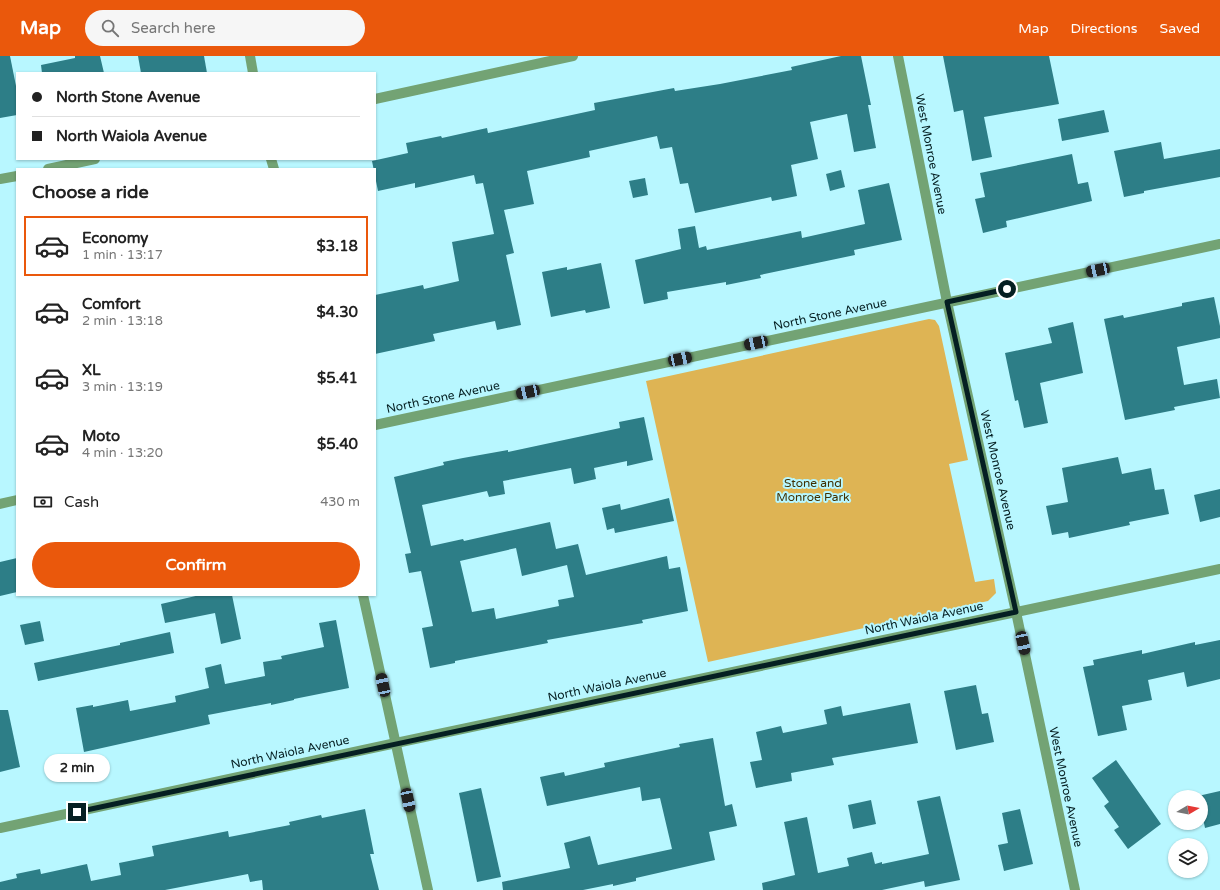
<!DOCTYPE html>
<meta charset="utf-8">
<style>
:root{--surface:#fff;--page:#f6f6f6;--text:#222;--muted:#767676;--line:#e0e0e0;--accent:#ea580c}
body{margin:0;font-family:"Varela Round",sans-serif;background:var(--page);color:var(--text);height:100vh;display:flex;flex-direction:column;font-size:15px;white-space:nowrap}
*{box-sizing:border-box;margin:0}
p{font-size:13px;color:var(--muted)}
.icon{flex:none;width:22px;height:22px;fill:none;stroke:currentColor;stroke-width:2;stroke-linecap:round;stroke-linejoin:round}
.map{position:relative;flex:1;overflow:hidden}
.sheet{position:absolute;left:16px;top:112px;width:360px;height:428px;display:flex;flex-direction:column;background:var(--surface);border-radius:0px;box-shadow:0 1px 3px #0004}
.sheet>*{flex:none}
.top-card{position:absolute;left:16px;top:16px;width:360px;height:88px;border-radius:0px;box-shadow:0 1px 3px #0004;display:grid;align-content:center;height:88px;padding:0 16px;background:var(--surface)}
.needle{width:26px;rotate:80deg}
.tools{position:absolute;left:1168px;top:734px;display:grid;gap:8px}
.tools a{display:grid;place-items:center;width:40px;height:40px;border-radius:50%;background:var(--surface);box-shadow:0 1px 3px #0004;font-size:20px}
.end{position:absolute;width:18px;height:18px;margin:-9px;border:5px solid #051f22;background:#fff;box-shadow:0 0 0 2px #fff}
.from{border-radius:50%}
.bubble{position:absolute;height:28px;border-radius:14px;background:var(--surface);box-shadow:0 1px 3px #0004;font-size:13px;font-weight:800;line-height:28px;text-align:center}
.car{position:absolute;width:12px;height:24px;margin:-12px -6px;border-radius:5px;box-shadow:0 0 3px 1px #0007;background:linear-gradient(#222 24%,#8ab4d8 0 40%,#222 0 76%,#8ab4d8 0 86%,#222 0)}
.top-card b{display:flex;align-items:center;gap:14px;height:38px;font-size:15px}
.top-card b+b{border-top:1px solid var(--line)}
.top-card i{width:10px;height:10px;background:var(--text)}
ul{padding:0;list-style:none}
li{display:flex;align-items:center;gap:12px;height:60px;margin:0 8px 6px;padding:0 8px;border:2px solid transparent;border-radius:0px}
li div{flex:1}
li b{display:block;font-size:15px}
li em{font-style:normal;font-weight:800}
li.current{border-color:var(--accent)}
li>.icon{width:36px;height:36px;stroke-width:1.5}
h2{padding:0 16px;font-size:18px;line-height:48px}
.pay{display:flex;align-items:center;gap:10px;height:44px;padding:0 16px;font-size:15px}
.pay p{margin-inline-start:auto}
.action{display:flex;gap:8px;margin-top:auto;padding:8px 16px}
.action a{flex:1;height:46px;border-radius:24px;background:var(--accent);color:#fff;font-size:16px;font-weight:800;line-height:46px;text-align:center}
header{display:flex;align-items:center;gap:24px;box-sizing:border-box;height:56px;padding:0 20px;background:var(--accent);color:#fff}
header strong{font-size:19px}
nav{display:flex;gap:22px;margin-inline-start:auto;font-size:14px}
.search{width:280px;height:36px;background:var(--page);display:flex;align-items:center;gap:10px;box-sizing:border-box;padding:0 14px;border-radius:22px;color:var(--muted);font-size:15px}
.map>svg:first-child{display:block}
</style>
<header>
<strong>Map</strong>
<div class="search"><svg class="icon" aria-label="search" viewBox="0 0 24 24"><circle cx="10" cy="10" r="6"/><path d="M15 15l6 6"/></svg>Search here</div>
<nav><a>Map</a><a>Directions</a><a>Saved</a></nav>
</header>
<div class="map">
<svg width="1220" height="834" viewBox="0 0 1220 834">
<rect width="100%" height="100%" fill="#b8f7ff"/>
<path fill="#deb454" d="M929,263L935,264L939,270L968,404L949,408L975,526L994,523L996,537L988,545L708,606L646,325Z"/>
<g fill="#2d7e87" fill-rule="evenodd">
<path d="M0,0H10L17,35V59L0,62Z"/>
<path d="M75,0H100L104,17H42L41,9L75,2Z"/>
<path d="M138,0H204L207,17H141Z"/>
<path d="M841,0H861L871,49H868L876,92L854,96L847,58L810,66L818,103L791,109L797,140L772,145L771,141L695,157L688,127L680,128L672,91L660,93L657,80L589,95L590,101L527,115L534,148L504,154L514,197L506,199L521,269L497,274L495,265L433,278L435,285L375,298V239L423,229L424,233L459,225L452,186L494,178L483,127L476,128L474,119L415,132V127L378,135L372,105L408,97L406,87L441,80L442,82L487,72L488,77L595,54L594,47L674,32L675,35L720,28L792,14L791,11Z"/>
<path d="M943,0H1049L1059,48L984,61L992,101L972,105L963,54L954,56Z"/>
<path d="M1104,54L1109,76L1062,85L1058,63Z"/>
<path d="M1161,86L1164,103L1220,93V121L1144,135V137L1124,141L1114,95Z"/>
<path d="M1072,98L1078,128L1088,126L1092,145L1006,165L1007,171L983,177L975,143L985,141L980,117Z"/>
<path d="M841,114L845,131L830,135L826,118Z"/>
<path d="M645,122L648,139L633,142L629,125Z"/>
<path d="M889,127L902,184L854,194L855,199L760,219L761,222L726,229V226L667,236L668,243L644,248L635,204L681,193L678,173L695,170L699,192L706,190L707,194L801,175L802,182L865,168L858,134Z"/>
<path d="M601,207L610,252L586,257L585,254L551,261L542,216L567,211V214Z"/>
<path d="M1214,241L1220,270V282L1177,291L1184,329L1217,323L1220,342L1174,351L1175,354L1125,364L1104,263L1123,259L1124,262L1182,250V247Z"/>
<path d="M1073,266L1083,317L1040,327L1048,367L1024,372L1018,344L1015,345L1005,297L1052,287L1048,272Z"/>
<path d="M644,361L653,404L627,410V405L594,412L596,423L574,428L571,412L503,425L505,438L489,441L487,435L422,449L431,490L463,483L464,485L550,466L556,493L578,488L586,519L667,500L669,513L680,511L688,555L642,564L643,567L547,584L548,587L455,605V607L430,612L422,572L433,570L421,515L409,517L405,498L411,497L394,421L444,409L443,406L463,402L508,394V396L620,372L619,366ZM516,492L522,520L567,509L574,541L558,544L559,550L496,563L494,552L472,556L460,505Z"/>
<path d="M1118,401L1122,418L1151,412L1155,434L1164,433L1169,458L1129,466L1130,469L1069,482L1068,476L1052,479L1046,450L1068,446L1062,412Z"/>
<path d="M1220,433V461L1200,466L1194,439Z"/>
<path d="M669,442L674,465L615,477L614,472L607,474L602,452L620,448L621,454Z"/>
<path d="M17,502V536L0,540V506Z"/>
<path d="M200,539H232L241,583L221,588L215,557L165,567L161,548Z"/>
<path d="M336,564L349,632L294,643V644L271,649V647L208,659L210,668L84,696L76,652L93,649V651L128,644L130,655L176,646L175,640L209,632L205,612L221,608L225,628L265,620L263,606L282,603L281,600L324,591L319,567Z"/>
<path d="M40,565L44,585L25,589L20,569Z"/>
<path d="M170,576L174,597L38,625L34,607L120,589V587Z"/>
<path d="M1220,584V623L1187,631L1184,616L1148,624L1152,644L1122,650L1127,674L1098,680L1083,611L1094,609L1093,604L1142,594V598L1195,586V589Z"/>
<path d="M976,629L982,658L988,657L994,686L956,694L944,635Z"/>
<path d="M910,647L918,687L832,702L834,709L791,717L792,725L756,732L750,706L762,704L756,676L781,670L783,677L827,668L824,654L841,650L843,660Z"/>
<path d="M0,654H8L20,711L0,716Z"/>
<path d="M713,682L725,750L732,748L737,770L709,776L715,804L636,822V825L613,830V828L583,834H503L502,826L570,812L564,787L590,780L598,809L672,793L660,742L642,745L640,731L547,750L540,721L564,716L565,720L605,711L604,707L680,691L679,688Z"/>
<path d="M1116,704L1161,768L1128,793L1114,774L1119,771L1104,750L1109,746L1092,722Z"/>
<path d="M481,732L501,821L477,826L459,737Z"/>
<path d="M1220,735V768L1205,772L1201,753V741L1198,740Z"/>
<path d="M940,740L960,824L925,831L924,825L882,834H763L762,827L795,819L784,766L807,761L818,817L849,810L847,802L872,796L875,808L882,806V808L929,798L917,745Z"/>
<path d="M871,744L876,768L853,773L848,749Z"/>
<path d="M365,753L374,798H370L379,834H263L262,824L250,826L248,818L165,834H0V826L17,822L16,818L40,813L41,818L87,808L91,825L121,819L119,807L154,800L152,790L228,775L229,781L290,769L289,766L321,759L322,762Z"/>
<path d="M1020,753L1033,808L1004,815L998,789L1008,787L1002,757Z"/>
</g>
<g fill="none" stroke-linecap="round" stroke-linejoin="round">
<g stroke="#73a374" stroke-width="10">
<path d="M250,0L253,17"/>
<path d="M898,0L947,246L1016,556L1075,834"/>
<path d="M375,43L573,0"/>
<path d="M271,103L274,113"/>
<path d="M48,113L95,103"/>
<path d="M0,123L17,120"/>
<path d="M375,369L1220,188"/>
<path d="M0,448L17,444"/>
<path d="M363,539L428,834"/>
<path d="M0,772L396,687L1220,513"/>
</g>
</g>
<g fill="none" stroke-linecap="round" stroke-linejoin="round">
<path stroke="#051f22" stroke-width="5" d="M77,756L1016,556L947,246L1007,233"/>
</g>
<g text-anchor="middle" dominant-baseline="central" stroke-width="4" stroke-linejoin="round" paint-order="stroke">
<g font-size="12" fill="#051f22" stroke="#b8f7ff">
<text transform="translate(931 98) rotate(79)">West Monroe Avenue</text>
<text transform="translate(830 258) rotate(-12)">North Stone Avenue</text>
<text transform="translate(443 341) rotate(-12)">North Stone Avenue</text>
<text transform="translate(998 414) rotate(77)">West Monroe Avenue</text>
<text transform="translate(924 562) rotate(-12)">North Waiola Avenue</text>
<text transform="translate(607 629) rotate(-12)">North Waiola Avenue</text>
<text transform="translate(290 696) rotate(-12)">North Waiola Avenue</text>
<text transform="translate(1066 731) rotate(78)">West Monroe Avenue</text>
</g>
<g font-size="12" fill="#402f01" stroke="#b8f7ff">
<text x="813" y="427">Stone and<tspan x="813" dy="14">Monroe Park</tspan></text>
</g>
</g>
</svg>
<div class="tools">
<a><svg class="needle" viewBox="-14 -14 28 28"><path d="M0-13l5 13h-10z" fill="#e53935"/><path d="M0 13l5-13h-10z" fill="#767676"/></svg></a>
<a><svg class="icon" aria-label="layers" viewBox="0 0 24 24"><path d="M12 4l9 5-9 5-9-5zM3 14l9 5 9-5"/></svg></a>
</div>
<i class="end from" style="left:1007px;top:233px"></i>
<i class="end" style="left:77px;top:756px"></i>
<div class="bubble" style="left:44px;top:698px;width:66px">2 min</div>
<i class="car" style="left:1098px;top:214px;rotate:258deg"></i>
<i class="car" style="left:756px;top:287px;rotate:258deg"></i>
<i class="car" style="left:680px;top:303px;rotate:78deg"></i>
<i class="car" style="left:528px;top:336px;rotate:258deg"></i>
<i class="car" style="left:1023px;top:587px;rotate:168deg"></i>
<i class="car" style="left:383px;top:629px;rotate:348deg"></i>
<i class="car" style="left:408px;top:744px;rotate:168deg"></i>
<div class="top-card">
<b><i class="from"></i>North Stone Avenue</b>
<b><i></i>North Waiola Avenue</b>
</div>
<section class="sheet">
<h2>Choose a ride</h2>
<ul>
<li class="current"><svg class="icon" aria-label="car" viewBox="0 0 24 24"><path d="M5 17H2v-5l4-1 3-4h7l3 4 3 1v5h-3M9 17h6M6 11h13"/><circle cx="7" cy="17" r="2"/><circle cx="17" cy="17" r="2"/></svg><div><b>Economy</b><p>1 min · 13:17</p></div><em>$3.18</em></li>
<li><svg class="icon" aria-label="car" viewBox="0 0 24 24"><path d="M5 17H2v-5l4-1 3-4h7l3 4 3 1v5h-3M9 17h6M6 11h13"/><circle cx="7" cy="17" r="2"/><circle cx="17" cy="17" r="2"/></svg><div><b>Comfort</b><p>2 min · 13:18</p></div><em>$4.30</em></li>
<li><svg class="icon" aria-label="car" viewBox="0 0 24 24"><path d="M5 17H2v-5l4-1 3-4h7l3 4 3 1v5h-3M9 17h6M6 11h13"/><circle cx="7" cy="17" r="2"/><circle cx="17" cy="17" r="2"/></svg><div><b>XL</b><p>3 min · 13:19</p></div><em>$5.41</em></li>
<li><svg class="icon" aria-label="car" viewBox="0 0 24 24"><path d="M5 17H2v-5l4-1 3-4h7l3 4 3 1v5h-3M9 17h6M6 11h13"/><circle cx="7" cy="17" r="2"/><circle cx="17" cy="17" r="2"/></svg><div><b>Moto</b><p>4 min · 13:20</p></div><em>$5.40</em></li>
</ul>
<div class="pay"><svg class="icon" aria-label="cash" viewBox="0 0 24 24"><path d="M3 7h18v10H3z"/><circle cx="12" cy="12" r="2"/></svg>Cash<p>430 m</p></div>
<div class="action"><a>Confirm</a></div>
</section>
</div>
